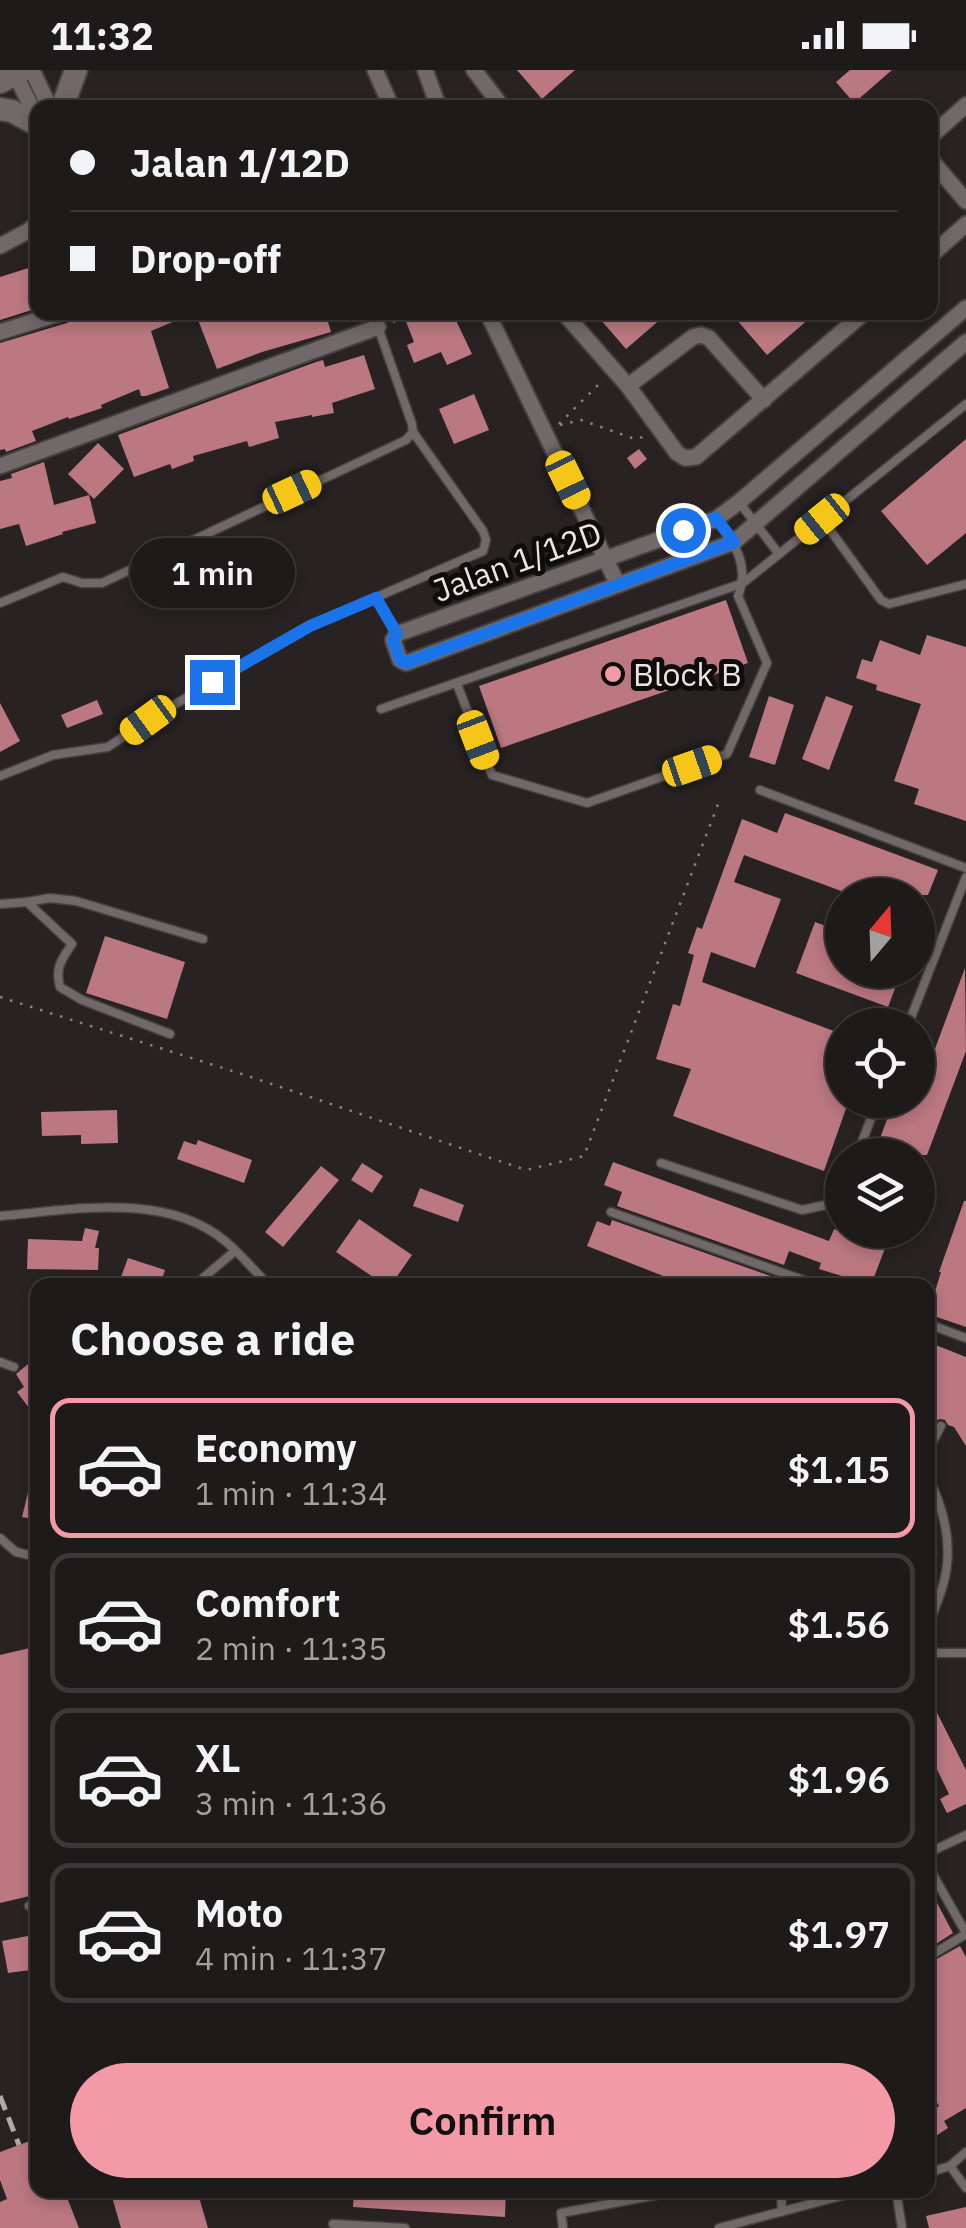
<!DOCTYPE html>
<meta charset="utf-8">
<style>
:root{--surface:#1e1a1a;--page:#2b2727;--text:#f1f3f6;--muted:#a1a1a2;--line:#3c3839;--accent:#f49aa6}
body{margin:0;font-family:"IBM Plex Sans",sans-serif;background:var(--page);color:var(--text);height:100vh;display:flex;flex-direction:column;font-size:38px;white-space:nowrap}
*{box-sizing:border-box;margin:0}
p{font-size:32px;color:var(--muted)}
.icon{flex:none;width:55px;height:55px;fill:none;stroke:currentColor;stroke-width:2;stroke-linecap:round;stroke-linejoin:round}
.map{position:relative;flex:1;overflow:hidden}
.sheet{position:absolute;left:30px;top:1208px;width:905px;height:920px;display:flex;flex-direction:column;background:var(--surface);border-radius:20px;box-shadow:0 5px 15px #0003,0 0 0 2px var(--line)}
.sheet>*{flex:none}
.top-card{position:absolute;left:30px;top:30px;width:908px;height:220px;border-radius:20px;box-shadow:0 5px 15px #0003,0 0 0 2px var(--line);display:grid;align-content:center;height:220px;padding:0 40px;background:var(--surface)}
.needle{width:65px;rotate:19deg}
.fabs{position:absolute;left:825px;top:808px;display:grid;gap:20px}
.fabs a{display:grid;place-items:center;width:110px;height:110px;border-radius:50%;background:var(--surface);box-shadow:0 5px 15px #0003,0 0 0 2px var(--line);font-size:50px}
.end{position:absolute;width:45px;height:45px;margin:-22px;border:12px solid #1a73e8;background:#fff;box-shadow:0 0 0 5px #fff}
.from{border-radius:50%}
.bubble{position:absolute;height:70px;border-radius:35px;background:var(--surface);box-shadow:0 5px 15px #0003,0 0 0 2px var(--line);font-size:32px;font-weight:600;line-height:70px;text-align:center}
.car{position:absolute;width:30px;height:60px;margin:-30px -15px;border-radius:12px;box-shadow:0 0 8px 2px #0007;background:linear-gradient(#f5c518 24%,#345 0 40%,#f5c518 0 76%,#345 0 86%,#f5c518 0)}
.top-card b{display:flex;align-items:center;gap:35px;height:95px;font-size:38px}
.top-card b+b{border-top:2px solid var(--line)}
.top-card i{width:25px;height:25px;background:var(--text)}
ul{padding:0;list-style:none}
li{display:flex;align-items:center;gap:30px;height:140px;margin:0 20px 15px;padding:0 20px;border:5px solid var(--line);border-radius:20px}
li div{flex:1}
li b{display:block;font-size:38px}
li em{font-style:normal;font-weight:600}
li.selected{border-color:var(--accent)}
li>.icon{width:90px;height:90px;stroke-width:1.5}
h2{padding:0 40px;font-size:45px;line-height:120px}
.primary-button{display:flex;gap:20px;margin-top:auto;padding:20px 40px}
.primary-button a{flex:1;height:115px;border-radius:60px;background:var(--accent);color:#111;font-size:40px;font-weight:600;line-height:115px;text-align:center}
.status{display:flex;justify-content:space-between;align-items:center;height:70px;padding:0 50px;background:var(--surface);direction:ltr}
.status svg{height:28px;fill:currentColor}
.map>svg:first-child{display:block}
</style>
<div class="status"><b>11:32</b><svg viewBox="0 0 49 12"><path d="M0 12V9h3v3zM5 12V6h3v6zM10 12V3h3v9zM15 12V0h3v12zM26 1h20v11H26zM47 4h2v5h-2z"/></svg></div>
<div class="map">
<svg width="966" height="2158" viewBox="0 0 966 2158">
<rect width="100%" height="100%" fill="#282222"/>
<g fill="#bb7881">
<path d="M517,0H575L542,29Z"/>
<path d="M850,0H892L854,33L836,12Z"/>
<path d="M38,195V238L0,250V207Z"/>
<path d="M75,242L194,243L151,261L169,318L146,326H141L139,319L101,335L102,338L69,349L68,347L32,361L36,371L6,382L5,379L0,380V273L67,253L73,249Z"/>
<path d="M195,242H325L331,262L262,282L217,299Z"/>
<path d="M422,242H452L472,284L447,295L441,282L414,293L407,275L414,272L405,249Z"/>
<path d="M594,242H669L626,279Z"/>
<path d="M730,242H817L767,285Z"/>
<path d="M364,285L375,319L332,333L334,343L312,347V345L275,352L279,368L249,377L247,371L193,386L194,391L172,399L170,394L134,407L118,365L316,292L323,290L325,297Z"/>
<path d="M474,324L489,360L454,374L439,339Z"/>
<path d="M966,369V463L927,495L881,441Z"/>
<path d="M98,373L124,399L94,429L68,404Z"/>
<path d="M639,379L647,389L635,399L627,388Z"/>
<path d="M44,392L54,435L89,425L96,453L62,462L63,464L26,476L19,454L0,459V411L12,408L11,404Z"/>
<path d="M726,530L748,593L501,678L479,616Z"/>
<path d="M927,565L966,577V751L914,734L919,719L894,711L921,634L876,620L877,615L856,608L862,589L872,592L880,570L920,585Z"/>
<path d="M769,626L794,635L775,695L749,687Z"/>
<path d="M826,626L853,636L829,700L802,689Z"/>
<path d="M97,630L103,644L67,658L61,645Z"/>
<path d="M0,633L20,671L0,682Z"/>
<path d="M785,743L938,800L928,825H852L744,785L734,812L781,829L755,898L711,882L702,912L842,964V1030H849L824,1101L673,1046L691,999L656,989L673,934L680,936L694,885L688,883L697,857L702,859L742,749L777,763Z"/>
<path d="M815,852L842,862V900H902L888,937L796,903Z"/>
<path d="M105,866L185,892L167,949L86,923Z"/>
<path d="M965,898L966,981L927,1085H874L894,1030H918V1000L926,1003Z"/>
<path d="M117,1040L118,1073L81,1074V1065L42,1066L41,1042Z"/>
<path d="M198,1070L252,1090L244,1113L177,1089L184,1071L196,1075Z"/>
<path d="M613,1092L829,1171L834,1159L863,1170L866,1160H892L871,1215L819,1199L821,1193L789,1181L784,1195L617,1136L622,1122L604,1115Z"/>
<path d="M362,1093L383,1106L372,1123L351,1110Z"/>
<path d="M321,1096L339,1110L283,1177L265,1162Z"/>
<path d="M420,1118L464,1135L458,1152L413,1136Z"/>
<path d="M964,1131H966V1257L928,1244L941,1202H939Z"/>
<path d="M359,1149L412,1185L391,1215H385L336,1182Z"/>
<path d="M612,1150L779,1209L777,1215H686L587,1176L597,1151L610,1156Z"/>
<path d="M85,1158L99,1161L95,1178H99L98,1200L27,1199L28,1169L82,1171Z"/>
<path d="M128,1188L165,1200L160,1215H118Z"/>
<path d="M928,1272L966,1287V1376L954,1357L948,1355L945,1350L940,1349L935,1351L928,1349V1339L936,1313L928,1310Z"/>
<path d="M38,1286V1350L17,1322L24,1317L16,1304Z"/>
<path d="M32,1406H38V1450L22,1447Z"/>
<path d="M38,1576V1824L0,1833V1585Z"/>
<path d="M928,1625L966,1700V1734L947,1743L940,1729L949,1724L928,1681Z"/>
<path d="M928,1816L953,1863L928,1879Z"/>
<path d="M38,1864V1899L8,1903L2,1871Z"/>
<path d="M960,1876L966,1887V2038L944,2051L948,2058L928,2071V2044L939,2036L928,2018V1894Z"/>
<path d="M38,2068V2120H64L79,2158H0V2132L7,2129L0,2110V2082Z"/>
<path d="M110,2120H197L208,2158H121Z"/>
<path d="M354,2120H506L505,2147L353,2137Z"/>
<path d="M966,2137V2158H929L926,2146Z"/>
</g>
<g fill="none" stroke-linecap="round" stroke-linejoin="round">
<defs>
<g id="lane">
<path d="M739,432L779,484"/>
<path d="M822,449L881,530L889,534L966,514"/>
<path d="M376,528L397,564"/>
<path d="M0,533L63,507L82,513H102L406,370L413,362L412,354L378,257L370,242"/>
<path d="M457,614L492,705L587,733L727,684L767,593L738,526C750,496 735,473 716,449"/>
<path d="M381,639L743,513L966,334"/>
<path d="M0,706L53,685L108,677L148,650L310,556L483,481L486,470L483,461L413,362"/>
<path d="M760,720L966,798"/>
<path d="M27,832L50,828L76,831L203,869"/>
<path d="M0,834L27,832L72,874C61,890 55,898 60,917L82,930L170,964"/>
<path d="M908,955L966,807"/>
<path d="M857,1085L878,1030"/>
<path d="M661,1093L802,1140L830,1134L842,1118"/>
<path d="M611,1142L817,1215"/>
<path d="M0,1146C72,1140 165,1121 225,1171C241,1184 254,1201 269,1215"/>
<path d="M197,1213L235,1181"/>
<path d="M928,1254L966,1268"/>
<path d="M0,1292L14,1297"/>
<path d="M928,1380L941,1356"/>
<path d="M928,1407C945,1441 954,1477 943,1515C939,1530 931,1545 928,1560"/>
<path d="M0,1468L16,1482L38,1487"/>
<path d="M928,1583H966"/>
<path d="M928,1783L966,1765"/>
<path d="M928,1796L966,1863"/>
<path d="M29,1836L38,1833"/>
<path d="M928,1887L966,1864"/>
<path d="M950,2096L966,2118"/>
<path d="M928,2103L950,2096L966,2082"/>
<path d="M781,2120L782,2142"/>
<path d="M896,2120L902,2158"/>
<path d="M333,2154L405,2158"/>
<path d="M563,2158L561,2143L683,2120"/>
<path d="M719,2158L864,2120"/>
</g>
<g id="street">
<path d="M13,0L38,50"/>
<path d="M32,0L50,38"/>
<path d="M375,0L392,38"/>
<path d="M425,0L439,38"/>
<path d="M474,0L503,38"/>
<path d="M930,67L966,35"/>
<path d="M930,89L966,131"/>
<path d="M0,176L28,161L38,153"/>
<path d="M930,186L966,154"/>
<path d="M966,238L739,432L716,449L397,564L393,570L400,590L406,593L734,472L966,272"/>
<path d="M487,242L618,515"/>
<path d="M563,242L628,316L677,383L685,388L696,387L865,242"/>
<path d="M0,262L64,242"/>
<path d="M628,316L693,267L701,265L709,268L764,330"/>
<path d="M0,396L378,257"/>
</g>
<g id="secondary">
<path d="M0,12L23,0"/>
<path d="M62,38L76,0"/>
<path d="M0,39L12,41L38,55"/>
</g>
</defs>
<use href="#lane" stroke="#444040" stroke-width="11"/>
<use href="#street" stroke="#444040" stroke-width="19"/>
<use href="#secondary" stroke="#444040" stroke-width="26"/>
<g stroke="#898484" stroke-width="2.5" stroke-dasharray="2.5 8" stroke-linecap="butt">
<path d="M393,252L418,242"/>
<path d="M559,354L603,310"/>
<path d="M560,355L581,350L635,369L643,367"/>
<path d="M0,927L251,1007L526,1100L584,1086L720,729"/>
</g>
<use href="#lane" stroke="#706869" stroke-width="8"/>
<use href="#street" stroke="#706869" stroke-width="15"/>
<use href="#secondary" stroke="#706869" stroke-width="22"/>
<path stroke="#afaaaa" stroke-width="5" stroke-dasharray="15 8" stroke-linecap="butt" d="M0,2026L19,2075"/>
</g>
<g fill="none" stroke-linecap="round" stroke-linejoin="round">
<path stroke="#1a73e8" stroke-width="12" d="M212,612L310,556L376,528L397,564L393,570L400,590L406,593L734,472L716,448L683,460"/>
</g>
<circle fill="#f49aa6" stroke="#0f0c0c" stroke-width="4" cx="613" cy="604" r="10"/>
<g text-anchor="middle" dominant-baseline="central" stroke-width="10" stroke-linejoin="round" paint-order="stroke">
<g font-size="32" fill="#eae6e6" stroke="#0f0c0c">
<text transform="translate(517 491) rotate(-20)">Jalan 1/12D</text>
</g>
<g font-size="32" fill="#eae6e6" stroke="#0f0c0c" text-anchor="start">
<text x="633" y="604">Block B</text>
</g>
</g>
</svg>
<div class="fabs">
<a><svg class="needle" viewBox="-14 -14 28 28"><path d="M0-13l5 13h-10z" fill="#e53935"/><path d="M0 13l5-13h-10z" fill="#a1a1a2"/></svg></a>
<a><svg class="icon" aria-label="locate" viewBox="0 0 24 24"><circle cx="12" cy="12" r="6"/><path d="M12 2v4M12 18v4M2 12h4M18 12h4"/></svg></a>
<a><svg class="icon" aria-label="layers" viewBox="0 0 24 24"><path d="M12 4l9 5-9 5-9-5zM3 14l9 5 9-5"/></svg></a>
</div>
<i class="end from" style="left:683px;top:460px"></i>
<i class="end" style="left:212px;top:612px"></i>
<div class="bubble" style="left:130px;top:468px;width:165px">1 min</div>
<i class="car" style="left:568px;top:410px;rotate:154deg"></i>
<i class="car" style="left:292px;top:422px;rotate:65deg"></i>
<i class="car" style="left:822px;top:449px;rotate:231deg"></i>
<i class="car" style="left:148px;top:650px;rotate:234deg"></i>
<i class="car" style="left:478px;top:670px;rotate:159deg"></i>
<i class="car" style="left:692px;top:696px;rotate:71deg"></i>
<div class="top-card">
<b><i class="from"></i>Jalan 1/12D</b>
<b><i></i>Drop-off</b>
</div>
<section class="sheet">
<h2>Choose a ride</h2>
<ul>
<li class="selected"><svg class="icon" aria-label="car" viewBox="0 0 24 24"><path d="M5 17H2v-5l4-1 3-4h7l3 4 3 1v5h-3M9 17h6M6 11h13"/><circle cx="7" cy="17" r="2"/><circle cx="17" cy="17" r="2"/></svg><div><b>Economy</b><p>1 min · 11:34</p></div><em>$1.15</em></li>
<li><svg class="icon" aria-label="car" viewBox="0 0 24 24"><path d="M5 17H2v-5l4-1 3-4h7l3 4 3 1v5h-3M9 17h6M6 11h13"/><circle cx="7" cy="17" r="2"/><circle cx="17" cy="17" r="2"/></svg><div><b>Comfort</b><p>2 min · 11:35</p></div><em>$1.56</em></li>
<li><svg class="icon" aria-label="car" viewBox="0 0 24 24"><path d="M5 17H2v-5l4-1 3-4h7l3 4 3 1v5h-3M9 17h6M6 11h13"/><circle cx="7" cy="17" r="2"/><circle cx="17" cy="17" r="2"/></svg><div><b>XL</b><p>3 min · 11:36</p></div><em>$1.96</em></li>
<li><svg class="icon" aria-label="car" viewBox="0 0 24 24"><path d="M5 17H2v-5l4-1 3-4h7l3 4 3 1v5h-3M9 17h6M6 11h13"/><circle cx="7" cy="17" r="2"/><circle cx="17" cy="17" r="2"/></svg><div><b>Moto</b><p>4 min · 11:37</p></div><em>$1.97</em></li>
</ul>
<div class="primary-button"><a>Confirm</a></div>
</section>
</div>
